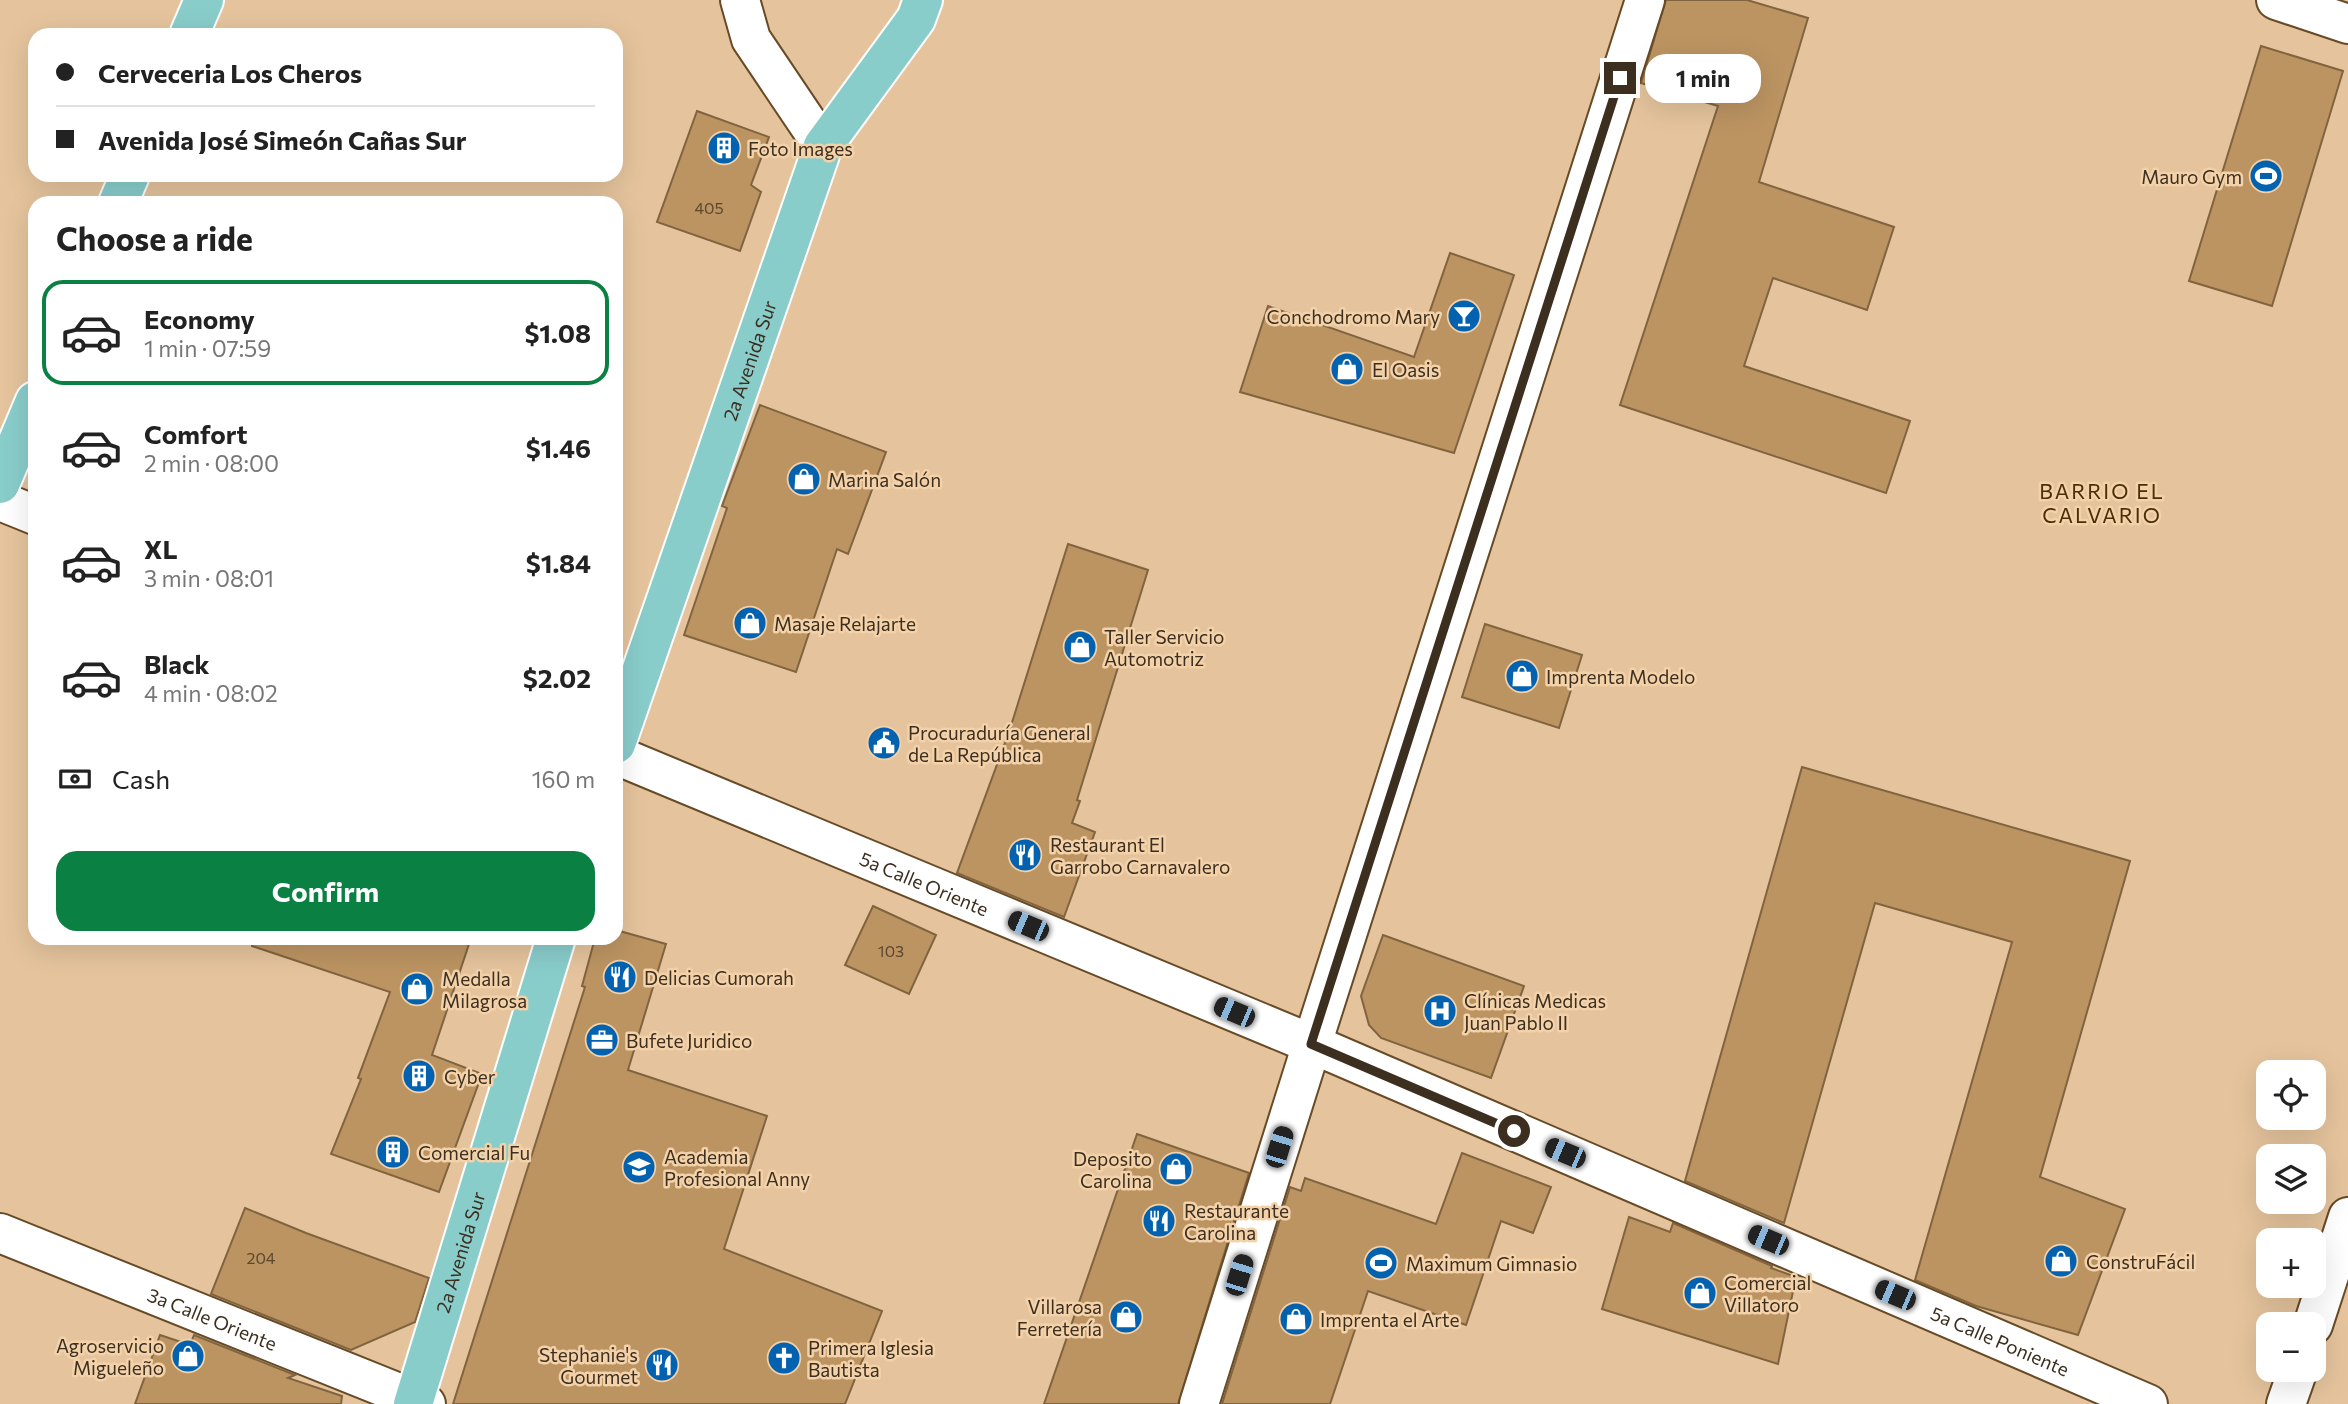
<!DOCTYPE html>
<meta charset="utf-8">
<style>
:root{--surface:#fff;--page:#f6f6f6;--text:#222;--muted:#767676;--line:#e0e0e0;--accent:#0b8043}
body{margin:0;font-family:Commissioner,sans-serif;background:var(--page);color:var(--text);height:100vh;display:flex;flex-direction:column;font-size:26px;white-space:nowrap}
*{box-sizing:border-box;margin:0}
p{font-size:23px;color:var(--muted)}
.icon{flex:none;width:38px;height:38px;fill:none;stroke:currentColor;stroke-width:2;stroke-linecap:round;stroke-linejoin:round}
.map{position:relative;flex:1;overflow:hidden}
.side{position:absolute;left:28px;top:196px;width:595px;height:749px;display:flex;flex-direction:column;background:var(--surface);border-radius:21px;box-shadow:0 7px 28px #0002}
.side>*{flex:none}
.banner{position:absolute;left:28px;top:28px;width:595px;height:154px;border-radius:21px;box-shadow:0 7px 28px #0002;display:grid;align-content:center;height:154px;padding:0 28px;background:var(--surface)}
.fabs{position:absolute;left:2256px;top:1060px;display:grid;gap:14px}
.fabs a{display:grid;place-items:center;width:70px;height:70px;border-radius:14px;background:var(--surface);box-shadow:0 7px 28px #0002;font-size:35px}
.end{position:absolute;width:32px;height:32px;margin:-16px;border:9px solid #3c2f1f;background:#fff;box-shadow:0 0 0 4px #fff}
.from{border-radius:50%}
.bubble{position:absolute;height:49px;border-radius:21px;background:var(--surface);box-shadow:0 7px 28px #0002;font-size:23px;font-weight:700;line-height:49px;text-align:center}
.car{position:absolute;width:21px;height:42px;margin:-21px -10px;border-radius:9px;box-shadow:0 0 5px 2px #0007;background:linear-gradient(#222 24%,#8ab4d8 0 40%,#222 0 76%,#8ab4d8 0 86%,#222 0)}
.banner b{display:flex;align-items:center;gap:24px;height:66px;font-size:26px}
.banner b+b{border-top:2px solid var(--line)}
.banner i{width:18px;height:18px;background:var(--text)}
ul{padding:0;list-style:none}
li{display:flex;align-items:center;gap:21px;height:105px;margin:0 14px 10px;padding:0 14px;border:4px solid transparent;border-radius:21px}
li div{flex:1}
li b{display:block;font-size:26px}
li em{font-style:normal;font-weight:700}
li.on{border-color:var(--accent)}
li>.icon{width:63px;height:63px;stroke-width:1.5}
h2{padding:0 28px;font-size:32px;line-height:84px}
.pay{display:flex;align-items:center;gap:18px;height:77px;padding:0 28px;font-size:26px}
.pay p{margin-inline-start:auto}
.primary-button{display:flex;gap:14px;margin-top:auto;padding:14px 28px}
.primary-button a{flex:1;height:80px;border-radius:21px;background:var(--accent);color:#fff;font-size:28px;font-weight:700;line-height:80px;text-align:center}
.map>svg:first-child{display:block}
</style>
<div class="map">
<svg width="2348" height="1404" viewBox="0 0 2348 1404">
<rect width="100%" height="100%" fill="#e5c49d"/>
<g fill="#bc9462" stroke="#81643f" stroke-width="2">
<path d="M1666,0H1747L1808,18L1759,182L1894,227L1867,310L1773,278L1744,366L1910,421L1886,493L1620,405L1718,106L1641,83Z"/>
<path d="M2261,46L2343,71L2272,306L2189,281Z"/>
<path d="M697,111L769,137L751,185L761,192L740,251L657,222Z"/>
<path d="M1450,253L1514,275L1454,453L1240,392L1268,306L1414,357Z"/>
<path d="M760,405L886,452L848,554L837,549L796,672L684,635L727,508L722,506Z"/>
<path d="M1068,544L1148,570L1077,800L1080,801L1072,823L1095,832L1064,917L957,873L1009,732Z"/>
<path d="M1485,624L1582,655L1559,728L1462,697Z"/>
<path d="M1802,767L2130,861L2040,1177L2125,1209L2078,1335L1976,1306L1915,1280L2012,942L1875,903L1784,1223L1685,1181Z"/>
<path d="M873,906L936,935L909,994L845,965Z"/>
<path d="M616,930L666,944L628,1070L767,1116L724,1249L882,1311L845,1404H453L585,987L582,986L595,938H616Z"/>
<path d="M1383,935L1524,986L1491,1078L1381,1038L1369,1025L1361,996Z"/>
<path d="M253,938H471L432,1055L482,1074L439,1192L331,1154L361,1079L358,1078L390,992L252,946Z"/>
<path d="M1137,1134L1249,1173L1178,1404H1044Z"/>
<path d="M1462,1153L1551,1187L1533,1233L1501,1221L1466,1325L1368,1291L1330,1404H1222L1290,1187L1301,1191L1305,1178L1436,1224Z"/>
<path d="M245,1208L306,1233L429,1278L415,1322L351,1350L211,1294Z"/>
<path d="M1629,1217L1670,1232L1673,1223L1772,1266L1771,1268L1796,1277L1778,1364L1602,1309Z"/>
<path d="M160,1335L190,1345L194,1335L295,1375L288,1378L342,1396L341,1404H135Z"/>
</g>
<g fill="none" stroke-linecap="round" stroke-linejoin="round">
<defs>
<g id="minor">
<path d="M740,0L751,39L823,146"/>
<path d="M2276,0L2348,24"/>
<path d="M0,501L35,515"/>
<path id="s1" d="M616,755L1312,1044L2148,1404"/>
<path id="s2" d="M0,1233L426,1404"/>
<path d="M2313,1325L2348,1217"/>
<path d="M1199,1404L1312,1044L1645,0"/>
<path d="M2286,1404L2298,1370"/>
</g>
<g id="major">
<path d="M189,35L204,0"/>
<path d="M118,203L130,175"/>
<path d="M0,484L35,401"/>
<path id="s3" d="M616,744L823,146L916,19L923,0"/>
<path id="s4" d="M413,1404L556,938"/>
</g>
</defs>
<use href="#minor" stroke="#674a26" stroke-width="42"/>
<use href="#major" stroke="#fff" stroke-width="42"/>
<use href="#minor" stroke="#fff" stroke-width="38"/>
<use href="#major" stroke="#89cdcb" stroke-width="38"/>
</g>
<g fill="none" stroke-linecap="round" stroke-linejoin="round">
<path stroke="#3c2f1f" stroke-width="9" d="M1514,1131L1311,1044L1620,78"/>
</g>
<defs>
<symbol id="building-disc" viewBox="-11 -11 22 22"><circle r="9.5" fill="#0362af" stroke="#f3d1a9"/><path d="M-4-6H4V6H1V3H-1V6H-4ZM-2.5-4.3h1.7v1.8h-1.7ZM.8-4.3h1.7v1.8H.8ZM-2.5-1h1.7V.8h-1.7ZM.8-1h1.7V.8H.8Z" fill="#fff"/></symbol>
<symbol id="stadium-disc" viewBox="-11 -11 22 22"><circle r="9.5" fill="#0362af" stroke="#f3d1a9"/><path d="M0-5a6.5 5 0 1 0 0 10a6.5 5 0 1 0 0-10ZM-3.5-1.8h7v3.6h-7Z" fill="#fff"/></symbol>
<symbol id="bar-disc" viewBox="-11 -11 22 22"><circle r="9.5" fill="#0362af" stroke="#f3d1a9"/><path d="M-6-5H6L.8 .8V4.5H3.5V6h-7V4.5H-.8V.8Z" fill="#fff"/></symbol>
<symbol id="shop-disc" viewBox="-11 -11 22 22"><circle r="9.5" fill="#0362af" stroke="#f3d1a9"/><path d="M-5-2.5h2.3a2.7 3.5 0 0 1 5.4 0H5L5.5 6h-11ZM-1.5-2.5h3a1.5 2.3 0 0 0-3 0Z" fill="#fff"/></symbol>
<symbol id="civic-disc" viewBox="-11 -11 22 22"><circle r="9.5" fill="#0362af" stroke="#f3d1a9"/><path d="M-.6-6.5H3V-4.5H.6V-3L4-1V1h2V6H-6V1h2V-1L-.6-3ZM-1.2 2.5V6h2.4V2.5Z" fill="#fff"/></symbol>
<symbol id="restaurant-disc" viewBox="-11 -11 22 22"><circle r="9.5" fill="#0362af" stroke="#f3d1a9"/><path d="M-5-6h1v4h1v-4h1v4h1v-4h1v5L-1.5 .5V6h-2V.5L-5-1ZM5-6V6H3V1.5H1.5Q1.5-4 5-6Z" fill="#fff"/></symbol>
<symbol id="hospital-disc" viewBox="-11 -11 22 22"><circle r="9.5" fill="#0362af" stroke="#f3d1a9"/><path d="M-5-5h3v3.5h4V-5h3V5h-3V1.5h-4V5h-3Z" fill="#fff"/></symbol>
<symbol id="office-disc" viewBox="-11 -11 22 22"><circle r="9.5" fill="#0362af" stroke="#f3d1a9"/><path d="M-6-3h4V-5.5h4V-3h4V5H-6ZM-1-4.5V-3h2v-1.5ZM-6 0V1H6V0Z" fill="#fff"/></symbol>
<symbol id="school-disc" viewBox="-11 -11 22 22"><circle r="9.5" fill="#0362af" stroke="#f3d1a9"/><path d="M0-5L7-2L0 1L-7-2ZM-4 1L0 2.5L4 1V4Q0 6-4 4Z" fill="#fff"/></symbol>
<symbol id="church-disc" viewBox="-11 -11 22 22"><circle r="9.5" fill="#0362af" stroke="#f3d1a9"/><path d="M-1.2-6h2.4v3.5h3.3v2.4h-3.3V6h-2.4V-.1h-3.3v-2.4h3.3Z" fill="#fff"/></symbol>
</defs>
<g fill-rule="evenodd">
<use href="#building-disc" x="705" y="129" width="38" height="38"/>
<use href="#stadium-disc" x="2247" y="157" width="38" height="38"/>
<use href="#bar-disc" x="1445" y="297" width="38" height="38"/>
<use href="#shop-disc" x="1328" y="350" width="38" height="38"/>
<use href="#shop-disc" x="785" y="460" width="38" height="38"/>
<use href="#shop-disc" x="731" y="604" width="38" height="38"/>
<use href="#shop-disc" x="1061" y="628" width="38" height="38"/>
<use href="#shop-disc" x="1503" y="657" width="38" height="38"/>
<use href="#civic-disc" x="865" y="724" width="38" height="38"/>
<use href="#restaurant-disc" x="1006" y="836" width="38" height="38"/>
<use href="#restaurant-disc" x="601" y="958" width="38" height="38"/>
<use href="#shop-disc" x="398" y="970" width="38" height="38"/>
<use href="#hospital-disc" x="1421" y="992" width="38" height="38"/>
<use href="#office-disc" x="583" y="1021" width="38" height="38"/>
<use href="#building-disc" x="400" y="1057" width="38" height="38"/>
<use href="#building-disc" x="374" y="1133" width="38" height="38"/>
<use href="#school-disc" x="620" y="1148" width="38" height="38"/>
<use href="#shop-disc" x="1157" y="1150" width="38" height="38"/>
<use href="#restaurant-disc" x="1140" y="1202" width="38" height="38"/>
<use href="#shop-disc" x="2042" y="1242" width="38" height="38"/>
<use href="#stadium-disc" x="1362" y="1244" width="38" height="38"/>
<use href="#shop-disc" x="1681" y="1274" width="38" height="38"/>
<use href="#shop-disc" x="1107" y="1298" width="38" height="38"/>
<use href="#shop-disc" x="1277" y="1300" width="38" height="38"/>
<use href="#shop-disc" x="169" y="1337" width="38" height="38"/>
<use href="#church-disc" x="765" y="1339" width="38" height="38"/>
<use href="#restaurant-disc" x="643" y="1346" width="38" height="38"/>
</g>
<g text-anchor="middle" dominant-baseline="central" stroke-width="5" stroke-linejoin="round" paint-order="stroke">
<g font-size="16" fill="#5c4830">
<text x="709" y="207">405</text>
<text x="891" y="950">103</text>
<text x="261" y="1257">204</text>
</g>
<g font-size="19" fill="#3c2f1f" stroke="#f3d1a9" text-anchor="start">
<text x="748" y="148">Foto Images</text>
<text x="2242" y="176" text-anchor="end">Mauro Gym</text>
<text x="1440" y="316" text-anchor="end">Conchodromo Mary</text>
<text x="1372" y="369">El Oasis</text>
<text x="828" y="479">Marina Salón</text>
<text x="774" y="623">Masaje Relajarte</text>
<text x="1104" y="636">Taller Servicio<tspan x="1104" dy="22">Automotriz</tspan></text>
<text x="1546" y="676">Imprenta Modelo</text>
<text x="908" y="732">Procuraduría General<tspan x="908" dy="22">de La República</tspan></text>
<text x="1050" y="844">Restaurant El<tspan x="1050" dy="22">Garrobo Carnavalero</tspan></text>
<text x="644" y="977">Delicias Cumorah</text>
<text x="442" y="978">Medalla<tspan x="442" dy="22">Milagrosa</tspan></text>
<text x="1464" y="1000">Clínicas Medicas<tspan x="1464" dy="22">Juan Pablo II</tspan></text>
<text x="626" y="1040">Bufete Juridico</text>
<text x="444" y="1076">Cyber</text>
<text x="418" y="1152">Comercial Fu</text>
<text x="664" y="1156">Academia<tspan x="664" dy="22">Profesional Anny</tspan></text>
<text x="1152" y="1158" text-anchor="end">Deposito<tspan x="1152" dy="22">Carolina</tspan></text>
<text x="1184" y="1210">Restaurante<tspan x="1184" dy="22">Carolina</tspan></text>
<text x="2086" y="1261">ConstruFácil</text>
<text x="1406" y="1263">Maximum Gimnasio</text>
<text x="1724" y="1282">Comercial<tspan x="1724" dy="22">Villatoro</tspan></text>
<text x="1102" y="1306" text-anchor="end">Villarosa<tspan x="1102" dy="22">Ferretería</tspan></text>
<text x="1320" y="1319">Imprenta el Arte</text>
<text x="164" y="1345" text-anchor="end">Agroservicio<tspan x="164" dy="22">Migueleño</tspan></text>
<text x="808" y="1347">Primera Iglesia<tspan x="808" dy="22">Bautista</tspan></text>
<text x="638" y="1354" text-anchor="end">Stephanie's<tspan x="638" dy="22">Gourmet</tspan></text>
</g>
<g font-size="19" fill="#3c2f1f" stroke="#f3d1a9">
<text stroke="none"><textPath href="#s3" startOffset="406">2a Avenida Sur</textPath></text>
<text stroke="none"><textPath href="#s1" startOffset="334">5a Calle Oriente</textPath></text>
<text stroke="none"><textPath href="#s4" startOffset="159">2a Avenida Sur</textPath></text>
<text stroke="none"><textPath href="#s2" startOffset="229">3a Calle Oriente</textPath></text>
<text stroke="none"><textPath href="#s1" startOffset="1503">5a Calle Poniente</textPath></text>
</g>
<g font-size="21" letter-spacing="2" fill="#4a2f08" stroke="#f3d1a9">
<text x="2102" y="490">BARRIO EL<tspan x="2102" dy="24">CALVARIO</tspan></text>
</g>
</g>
</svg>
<div class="fabs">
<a><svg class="icon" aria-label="locate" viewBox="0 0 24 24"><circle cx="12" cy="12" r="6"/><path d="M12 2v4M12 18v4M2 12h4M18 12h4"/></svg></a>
<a><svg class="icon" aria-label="layers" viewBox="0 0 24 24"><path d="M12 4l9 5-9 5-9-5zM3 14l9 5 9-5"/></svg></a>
<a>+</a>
<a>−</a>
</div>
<i class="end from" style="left:1514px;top:1131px"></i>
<i class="end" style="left:1620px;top:78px"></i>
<div class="bubble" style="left:1645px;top:54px;width:116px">1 min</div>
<i class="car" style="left:1028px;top:926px;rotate:293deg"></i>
<i class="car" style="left:1234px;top:1012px;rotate:293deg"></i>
<i class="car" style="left:1279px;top:1147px;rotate:17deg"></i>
<i class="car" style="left:1565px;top:1153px;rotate:293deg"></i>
<i class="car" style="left:1768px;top:1240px;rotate:293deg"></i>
<i class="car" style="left:1239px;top:1275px;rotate:17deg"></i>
<i class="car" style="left:1895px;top:1295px;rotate:293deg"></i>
<div class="banner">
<b><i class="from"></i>Cerveceria Los Cheros</b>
<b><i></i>Avenida José Simeón Cañas Sur</b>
</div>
<section class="side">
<h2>Choose a ride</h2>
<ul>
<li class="on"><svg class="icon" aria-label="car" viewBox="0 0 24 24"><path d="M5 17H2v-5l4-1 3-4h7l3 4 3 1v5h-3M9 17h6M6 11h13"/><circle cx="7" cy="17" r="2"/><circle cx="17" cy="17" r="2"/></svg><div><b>Economy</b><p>1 min · 07:59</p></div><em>$1.08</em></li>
<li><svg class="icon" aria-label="car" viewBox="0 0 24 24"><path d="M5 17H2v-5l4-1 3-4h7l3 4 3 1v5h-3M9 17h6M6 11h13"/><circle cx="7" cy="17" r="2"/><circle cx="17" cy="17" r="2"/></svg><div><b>Comfort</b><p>2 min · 08:00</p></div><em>$1.46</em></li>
<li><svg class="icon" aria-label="car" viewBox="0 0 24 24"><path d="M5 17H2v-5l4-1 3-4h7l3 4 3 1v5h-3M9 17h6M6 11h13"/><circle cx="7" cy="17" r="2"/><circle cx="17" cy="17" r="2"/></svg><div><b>XL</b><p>3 min · 08:01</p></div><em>$1.84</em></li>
<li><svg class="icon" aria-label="car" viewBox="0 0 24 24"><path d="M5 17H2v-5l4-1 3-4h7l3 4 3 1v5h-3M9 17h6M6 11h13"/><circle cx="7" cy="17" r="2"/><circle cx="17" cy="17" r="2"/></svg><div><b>Black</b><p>4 min · 08:02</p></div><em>$2.02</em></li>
</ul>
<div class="pay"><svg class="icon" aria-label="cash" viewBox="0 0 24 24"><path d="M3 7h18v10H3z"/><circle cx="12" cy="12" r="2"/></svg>Cash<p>160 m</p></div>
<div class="primary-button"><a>Confirm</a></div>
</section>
</div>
